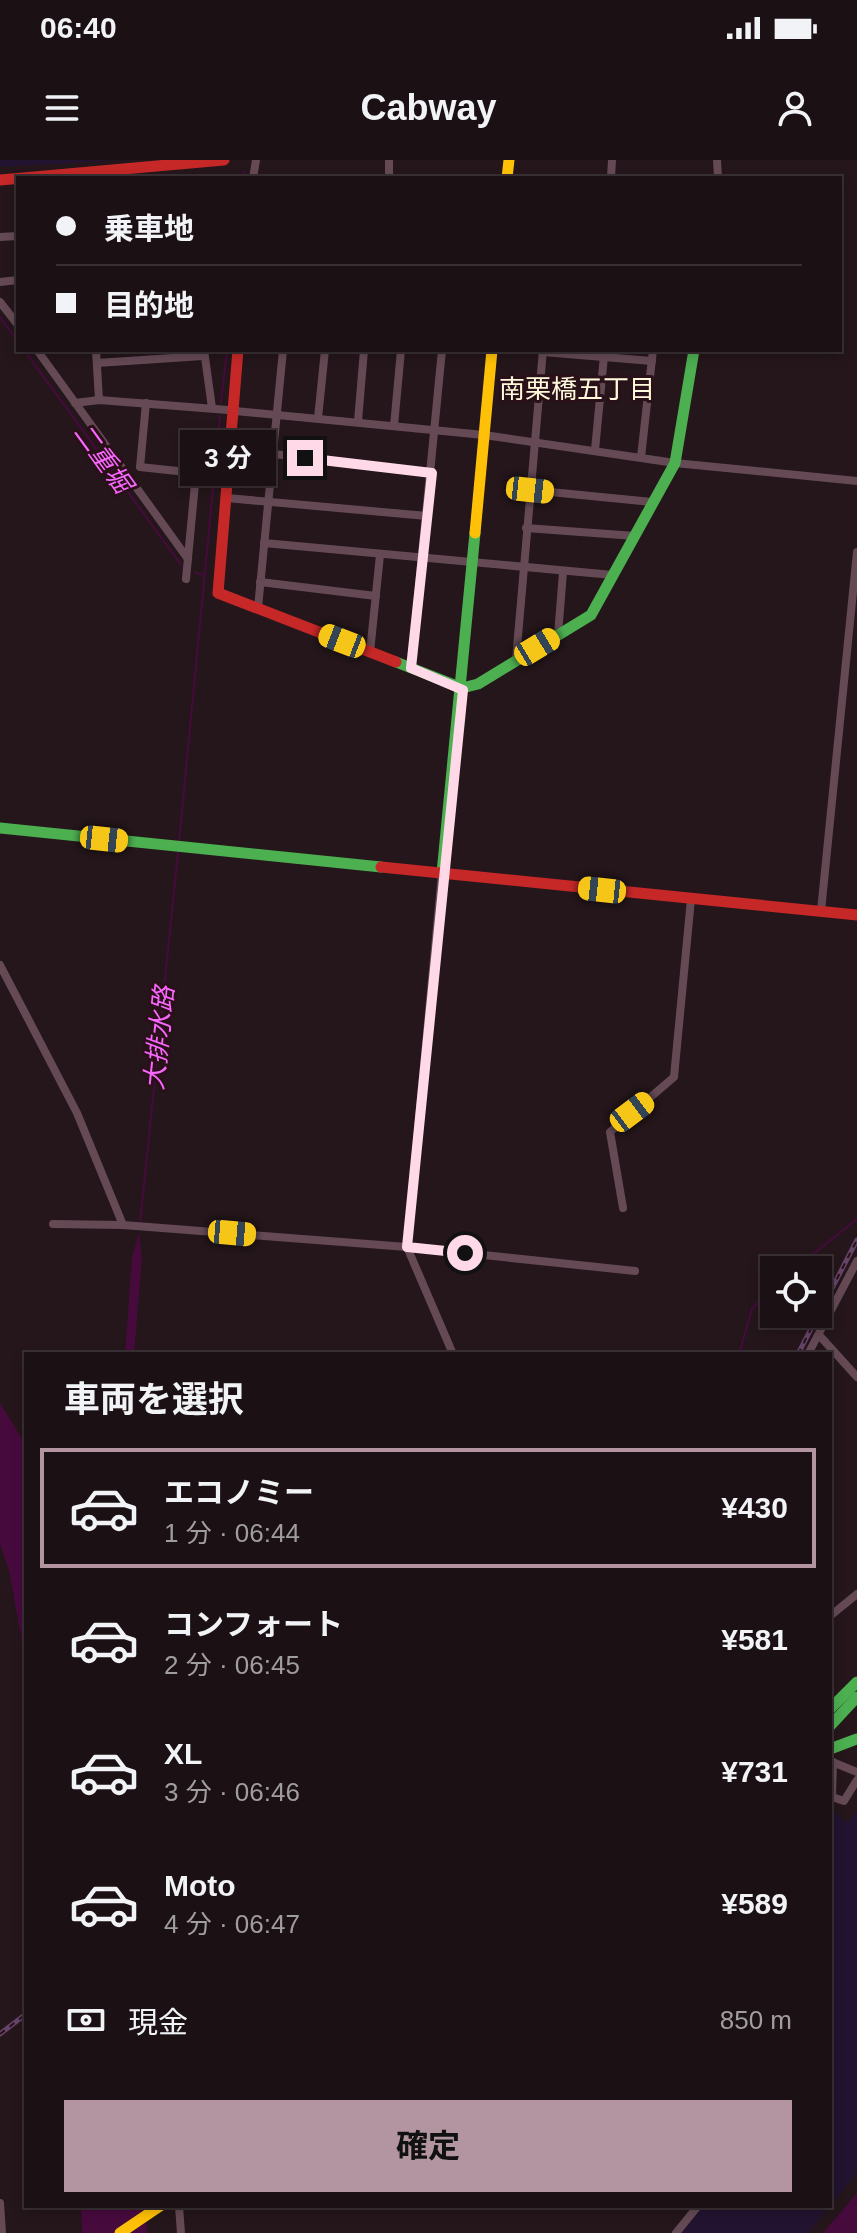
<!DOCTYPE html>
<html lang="ja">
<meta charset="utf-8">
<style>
:root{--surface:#1b1014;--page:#24191d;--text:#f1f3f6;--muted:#a09da0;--line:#393034;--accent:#b295a0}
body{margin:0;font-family:Helvetica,"Noto Sans JP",sans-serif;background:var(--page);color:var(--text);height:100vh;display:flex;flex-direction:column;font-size:30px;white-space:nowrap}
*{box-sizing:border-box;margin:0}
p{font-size:26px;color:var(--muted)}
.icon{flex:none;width:44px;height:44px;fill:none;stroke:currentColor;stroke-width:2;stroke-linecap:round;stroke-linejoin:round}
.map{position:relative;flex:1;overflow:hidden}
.details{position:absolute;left:24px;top:1192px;width:808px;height:856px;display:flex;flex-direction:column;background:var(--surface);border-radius:0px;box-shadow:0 4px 12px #0003,0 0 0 2px var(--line)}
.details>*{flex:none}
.banner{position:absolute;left:16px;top:16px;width:826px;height:176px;border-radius:0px;box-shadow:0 4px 12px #0003,0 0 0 2px var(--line);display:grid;align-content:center;height:176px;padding:0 40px;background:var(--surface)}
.tools{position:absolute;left:760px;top:1096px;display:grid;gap:16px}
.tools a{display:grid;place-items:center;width:72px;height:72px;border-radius:0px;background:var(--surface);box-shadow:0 4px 12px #0003,0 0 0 2px var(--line);font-size:40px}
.end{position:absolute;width:36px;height:36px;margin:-18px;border:10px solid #ffd9e8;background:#111;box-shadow:0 0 0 4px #111}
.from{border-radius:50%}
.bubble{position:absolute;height:56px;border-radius:0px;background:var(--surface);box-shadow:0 4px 12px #0003,0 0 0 2px var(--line);font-size:26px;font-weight:700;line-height:56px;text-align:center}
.car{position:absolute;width:24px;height:48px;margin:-24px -12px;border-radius:10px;box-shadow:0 0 6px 2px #0007;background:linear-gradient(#f5c518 24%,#345 0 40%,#f5c518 0 76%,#345 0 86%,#f5c518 0)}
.banner b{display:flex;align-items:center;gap:28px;height:76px;font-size:30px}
.banner b+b{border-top:2px solid var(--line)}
.banner i{width:20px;height:20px;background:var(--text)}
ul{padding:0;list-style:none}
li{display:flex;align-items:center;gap:24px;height:120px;margin:0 16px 12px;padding:0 24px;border:4px solid transparent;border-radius:0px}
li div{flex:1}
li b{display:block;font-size:30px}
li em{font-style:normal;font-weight:700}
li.current{border-color:var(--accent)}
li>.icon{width:72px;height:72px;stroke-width:1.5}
h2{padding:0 40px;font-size:36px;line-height:96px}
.pay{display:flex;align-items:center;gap:20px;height:88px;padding:0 40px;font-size:30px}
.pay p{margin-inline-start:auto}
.action{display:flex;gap:16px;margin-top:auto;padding:16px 40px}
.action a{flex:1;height:92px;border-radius:0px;background:var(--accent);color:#111;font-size:32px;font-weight:700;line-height:92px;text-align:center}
.status{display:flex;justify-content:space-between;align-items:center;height:56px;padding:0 40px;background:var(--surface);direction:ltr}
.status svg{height:22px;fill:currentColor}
header{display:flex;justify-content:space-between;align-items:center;height:104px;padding:0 40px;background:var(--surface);font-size:36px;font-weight:700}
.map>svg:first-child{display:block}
</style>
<div class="status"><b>06:40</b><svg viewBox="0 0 49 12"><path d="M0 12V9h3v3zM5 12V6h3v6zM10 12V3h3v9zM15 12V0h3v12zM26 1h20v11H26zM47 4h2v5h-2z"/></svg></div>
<header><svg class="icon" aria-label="menu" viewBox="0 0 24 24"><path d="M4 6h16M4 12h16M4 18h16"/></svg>Cabway<svg class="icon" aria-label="person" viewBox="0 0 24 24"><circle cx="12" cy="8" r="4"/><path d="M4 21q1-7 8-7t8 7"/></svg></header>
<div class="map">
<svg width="857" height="2073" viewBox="0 0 857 2073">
<rect width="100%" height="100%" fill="#24161a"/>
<g fill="#221330">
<path d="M0,0H123L0,7Z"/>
<path d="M857,1650V2013L830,2046V1655L834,1653L848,1663Z"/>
<path d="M704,2046H830L808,2073H681Z"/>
</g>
<g fill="#470a3d">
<path d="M139,1073L142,1099L134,1194H125L132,1097Z"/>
<path d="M0,1243L26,1285V1503L9,1411L0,1384Z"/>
<path d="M857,2033V2073H823Z"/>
<path d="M81,2046H145L147,2073H82Z"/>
</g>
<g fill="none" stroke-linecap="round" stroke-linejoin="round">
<g stroke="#470a3d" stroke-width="2">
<path d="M243,18L244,11"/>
<path d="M0,157L18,182"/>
<path d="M24,190L182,406"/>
<path d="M221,242L227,190"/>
<path d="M195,413L205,415"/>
<path d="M179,682L220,256"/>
<path d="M140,1064L178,692"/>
<path d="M793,1110L857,1059"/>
<path d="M739,1194L752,1149L774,1125"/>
</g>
<g stroke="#654a56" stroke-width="8">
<path d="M717,0L718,18"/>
<path d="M253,18L256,0"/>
<path d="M389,18V0"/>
<path d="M611,18L612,0"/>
<path d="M0,77L18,76"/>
<path d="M0,122L18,120"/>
<path d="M0,142L18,165"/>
<path d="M37,190L188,399"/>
<path d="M96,190L99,240"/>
<path d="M204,190L212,248"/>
<path d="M543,192L652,201"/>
<path d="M97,203L203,196"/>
<path d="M75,243L99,240L228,250"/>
<path d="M146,243L140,307L196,313L186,419"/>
<path d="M235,251L484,275L675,303L857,321"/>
<path d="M318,258L325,190"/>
<path d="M358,261L364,190"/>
<path d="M394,266L401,190"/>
<path d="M595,290L604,196"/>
<path d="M274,294L432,313"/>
<path d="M641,297L653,190"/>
<path d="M530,330L652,342"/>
<path d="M227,338L427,356"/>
<path d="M526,368L635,376"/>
<path d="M264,383L613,415"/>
<path d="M260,422L376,436"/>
<path d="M258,448L283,190"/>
<path d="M558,475L563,412"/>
<path d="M370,492L380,395"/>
<path d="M516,499L543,190"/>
<path d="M411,508L442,190"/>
<path d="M442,713L407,1087L453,1194"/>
<path d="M821,751L857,392"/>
<path d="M0,805L77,953L123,1065"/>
<path d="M623,1048L610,972L674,917L691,739"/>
<path d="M53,1064L123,1065L407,1087L635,1111"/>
<path d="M819,1175L857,1217"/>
<path d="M808,1194L857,1101"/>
<path d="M830,1456L857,1434"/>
<path d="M830,1601L857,1612"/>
<path d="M833,1602L832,1637L844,1641L857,1620"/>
<path d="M0,2043L2,2073"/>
<path d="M179,2046L181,2073"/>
<path d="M676,2073L698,2046"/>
</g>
<g stroke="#4caf50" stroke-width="11">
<path d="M396,502L462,528L478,524L591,455L675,303L694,190"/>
<path d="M0,668L381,707"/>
<path d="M442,713L475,373"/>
<path d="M830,1549L857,1522"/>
<path d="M830,1566L857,1537"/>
<path d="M830,1589L857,1579"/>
</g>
<g stroke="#ffc107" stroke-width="11">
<path d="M507,18L509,0"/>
<path d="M475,373L492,190"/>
<path d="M120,2073L160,2046"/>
</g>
<g stroke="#c62828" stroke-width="11">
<path d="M0,20L224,0"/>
<path d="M238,190L218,433L396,502"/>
<path d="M381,707L857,755"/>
</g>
<defs>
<g id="rail">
<path d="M798,1194L857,1080"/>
<path d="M0,1874L26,1854"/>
</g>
</defs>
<use href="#rail" stroke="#664469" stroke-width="5"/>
<use href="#rail" stroke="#2a1018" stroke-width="2" stroke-dasharray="6" stroke-linecap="butt"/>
</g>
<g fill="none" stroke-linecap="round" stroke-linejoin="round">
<path stroke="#ffd9e8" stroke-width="10" d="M305,298L432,313L411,508L463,530L407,1087L465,1093"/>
</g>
<g text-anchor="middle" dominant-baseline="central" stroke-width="6" stroke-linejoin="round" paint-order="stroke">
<g font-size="26" fill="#fffadb" stroke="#2a1018">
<text x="577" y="229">南栗橋五丁目</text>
</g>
<g font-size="26" font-style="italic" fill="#f967ff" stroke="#2a1018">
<text transform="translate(103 298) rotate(54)">二重堀</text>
<text transform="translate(159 878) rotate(-84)">大排水路</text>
</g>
</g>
</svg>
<div class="tools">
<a><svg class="icon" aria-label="locate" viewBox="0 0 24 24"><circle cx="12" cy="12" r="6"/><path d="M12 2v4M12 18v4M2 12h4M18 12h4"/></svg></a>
</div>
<i class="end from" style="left:465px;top:1093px"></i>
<i class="end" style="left:305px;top:298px"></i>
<div class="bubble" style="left:180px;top:270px;width:96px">3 分</div>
<i class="car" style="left:530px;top:330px;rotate:96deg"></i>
<i class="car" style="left:342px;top:481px;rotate:291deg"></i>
<i class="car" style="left:537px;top:487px;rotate:59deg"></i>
<i class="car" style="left:104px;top:679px;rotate:96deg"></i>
<i class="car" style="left:602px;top:730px;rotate:276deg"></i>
<i class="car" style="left:632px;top:952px;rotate:53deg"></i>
<i class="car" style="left:232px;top:1073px;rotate:95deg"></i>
<div class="banner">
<b><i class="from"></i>乗車地</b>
<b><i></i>目的地</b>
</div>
<section class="details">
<h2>車両を選択</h2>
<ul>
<li class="current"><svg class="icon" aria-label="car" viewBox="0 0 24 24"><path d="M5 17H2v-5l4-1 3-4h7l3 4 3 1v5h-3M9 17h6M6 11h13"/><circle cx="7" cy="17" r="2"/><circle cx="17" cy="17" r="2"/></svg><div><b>エコノミー</b><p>1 分 · 06:44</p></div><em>¥430</em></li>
<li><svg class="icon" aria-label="car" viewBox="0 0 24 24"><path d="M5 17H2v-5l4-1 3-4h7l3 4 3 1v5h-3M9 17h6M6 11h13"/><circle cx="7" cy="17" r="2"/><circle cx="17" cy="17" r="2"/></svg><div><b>コンフォート</b><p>2 分 · 06:45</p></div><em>¥581</em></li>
<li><svg class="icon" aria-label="car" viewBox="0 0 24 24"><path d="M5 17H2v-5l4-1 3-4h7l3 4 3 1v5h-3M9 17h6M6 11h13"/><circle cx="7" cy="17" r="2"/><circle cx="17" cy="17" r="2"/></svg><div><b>XL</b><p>3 分 · 06:46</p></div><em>¥731</em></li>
<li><svg class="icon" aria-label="car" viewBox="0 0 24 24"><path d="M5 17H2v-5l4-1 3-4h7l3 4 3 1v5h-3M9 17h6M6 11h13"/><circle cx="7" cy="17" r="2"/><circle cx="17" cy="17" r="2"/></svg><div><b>Moto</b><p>4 分 · 06:47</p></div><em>¥589</em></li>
</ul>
<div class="pay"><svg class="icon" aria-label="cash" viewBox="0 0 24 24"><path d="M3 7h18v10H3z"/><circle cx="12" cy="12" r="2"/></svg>現金<p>850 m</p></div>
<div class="action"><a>確定</a></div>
</section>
</div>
